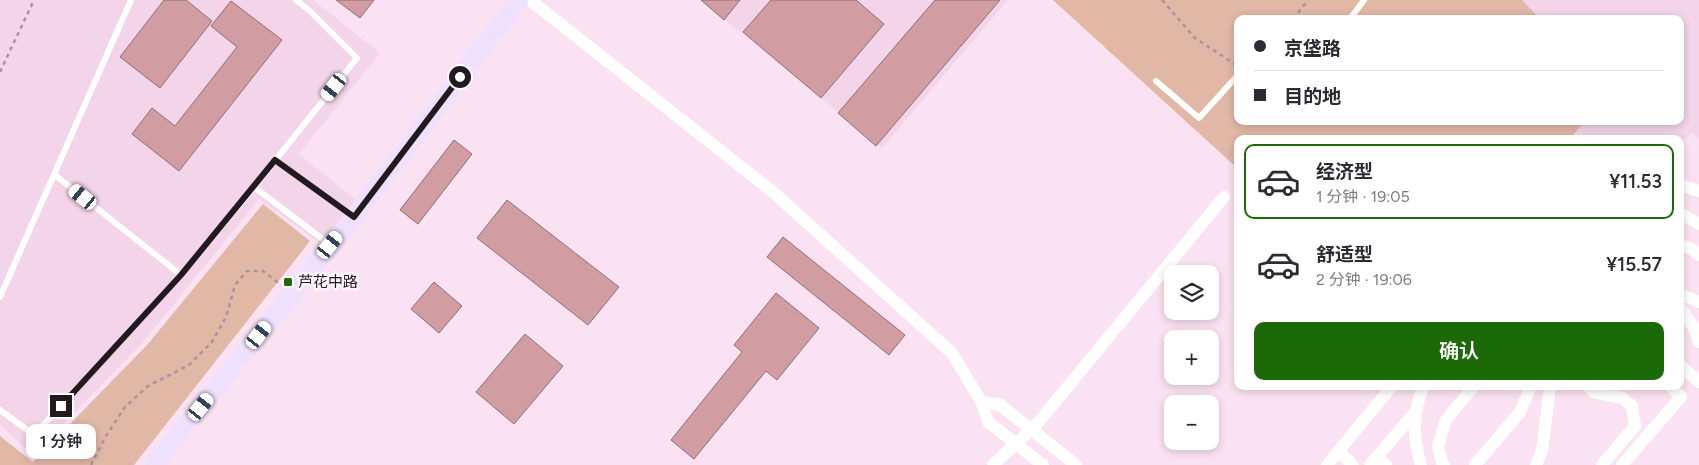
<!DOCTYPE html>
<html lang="zh">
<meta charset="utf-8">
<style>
:root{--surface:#fff;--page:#f7f7f7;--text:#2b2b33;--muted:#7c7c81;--line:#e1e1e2;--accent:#1c6908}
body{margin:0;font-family:Figtree,"Noto Sans SC",sans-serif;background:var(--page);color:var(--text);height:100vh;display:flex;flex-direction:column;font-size:19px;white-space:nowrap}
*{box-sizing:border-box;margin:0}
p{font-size:16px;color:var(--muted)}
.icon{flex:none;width:28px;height:28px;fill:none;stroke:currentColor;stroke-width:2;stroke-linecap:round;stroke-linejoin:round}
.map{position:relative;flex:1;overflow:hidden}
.side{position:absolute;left:1234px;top:135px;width:450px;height:255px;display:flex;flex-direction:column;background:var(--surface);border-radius:10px;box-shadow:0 2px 8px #0003}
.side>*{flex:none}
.hud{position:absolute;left:1234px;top:15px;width:450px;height:110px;border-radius:10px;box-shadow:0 2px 8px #0003;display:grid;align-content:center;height:110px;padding:0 20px;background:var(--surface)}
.controls{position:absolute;left:1164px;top:265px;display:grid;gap:10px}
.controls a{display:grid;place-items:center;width:55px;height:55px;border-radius:10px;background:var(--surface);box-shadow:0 2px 8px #0003;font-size:25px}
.end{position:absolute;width:22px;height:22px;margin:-11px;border:6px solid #231a20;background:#fff;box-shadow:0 0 0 2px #fff}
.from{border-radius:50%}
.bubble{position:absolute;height:35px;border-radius:10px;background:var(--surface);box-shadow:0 2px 8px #0003;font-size:16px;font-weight:600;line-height:35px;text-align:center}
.car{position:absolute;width:15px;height:30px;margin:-15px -8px;border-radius:6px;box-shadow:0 0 4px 1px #0007;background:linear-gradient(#fff 24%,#345 0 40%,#fff 0 76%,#345 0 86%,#fff 0)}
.hud b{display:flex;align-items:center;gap:18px;height:48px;font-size:19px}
.hud b+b{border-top:1px solid var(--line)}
.hud i{width:12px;height:12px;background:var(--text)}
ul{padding:9px 0 0;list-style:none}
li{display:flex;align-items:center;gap:15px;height:75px;margin:0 10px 8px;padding:0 10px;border:2px solid transparent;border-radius:10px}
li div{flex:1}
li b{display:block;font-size:19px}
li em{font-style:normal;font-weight:600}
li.selected{border-color:var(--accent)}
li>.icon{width:45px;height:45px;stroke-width:1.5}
.button{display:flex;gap:10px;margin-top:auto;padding:10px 20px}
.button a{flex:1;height:58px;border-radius:10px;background:var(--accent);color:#fff;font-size:20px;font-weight:600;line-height:58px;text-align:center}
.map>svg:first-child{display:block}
</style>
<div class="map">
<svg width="1699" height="465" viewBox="0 0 1699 465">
<rect width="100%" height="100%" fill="#fbe2f2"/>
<g fill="#f3d4e8">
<path d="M0,0H313L380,53L299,154L356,200L320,243L259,199L144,341L33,455L0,425Z"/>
<path d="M701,0H1008L882,148Z"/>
<path d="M1522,0H1699V139L1692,133L1680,142V139H1656L1654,137L1653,139H1569L1586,121H1680V19H1540Z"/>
</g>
<g fill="#e1b7a5">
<path d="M1053,0H1522L1540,19H1238V121H1586L1569,139H1238L1237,168Z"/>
<path d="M263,204L310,241L134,465H0V436L33,462L148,344Z"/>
</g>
<g fill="#d19ca2" stroke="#8b7073">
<path d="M164,0H186L212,21L160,88L120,57Z"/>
<path d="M336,0H374L360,18Z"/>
<path d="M701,0H740L724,20Z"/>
<path d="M771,0H856L884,24L821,98L743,32Z"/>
<path d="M935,0H1000L876,146L838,113Z"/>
<path d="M231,1L282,40L179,171L132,134L152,108L175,126L237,47L211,26Z"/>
<path d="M454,140L472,154L418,224L400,210Z"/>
<path d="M507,200L619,287L588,325L477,238Z"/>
<path d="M783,237L905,335L889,355L767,257Z"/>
<path d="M434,282L462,306L439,333L411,309Z"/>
<path d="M776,293L819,328L777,380L766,371L694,459L671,440L742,352L734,345Z"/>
<path d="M525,334L563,366L514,424L476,392Z"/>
</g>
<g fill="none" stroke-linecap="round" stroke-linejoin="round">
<g stroke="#a895a1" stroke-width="2.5" stroke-dasharray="4 4" stroke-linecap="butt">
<path d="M1162,0L1195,38L1236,65"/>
<path d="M1293,19L1308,0"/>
<path d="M0,72L34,0"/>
<path d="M91,465L106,436L125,407L148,386L189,365L212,342L226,317L235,285L247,271H263L281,285"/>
</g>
<g stroke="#fff" stroke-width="6">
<path d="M1350,19L1364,0"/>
<path d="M1156,81L1199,118L1238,75"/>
<path d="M275,160L353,216"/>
<path d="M55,175L181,275"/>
<path d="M254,187L329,244"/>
<path d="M0,297L131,0"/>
<path d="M0,410L34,435L181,275L254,187L357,58L311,12L296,0"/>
</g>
<g stroke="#fff" stroke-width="12">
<path d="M530,0L773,192L952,353L982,403L988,422L1043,465"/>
<path d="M1680,185L1699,191"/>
<path d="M1680,213L1699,224"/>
<path d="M1680,245L1690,248L1699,255"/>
<path d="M1680,294L1699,302"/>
<path d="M1680,307L1693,326L1699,342"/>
<path d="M1680,365L1699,382"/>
<path d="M1588,386L1593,392L1622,398L1632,406L1635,426L1602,465"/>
<path d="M982,403L999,404L1076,465"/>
<path d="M1338,451L1353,465"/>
<path d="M1377,457L1386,465"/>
<path d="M993,465L1037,424L1224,197"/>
<path d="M1327,465L1392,386"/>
<path d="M1370,465L1417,410"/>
<path d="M1421,465C1413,440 1412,411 1424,386"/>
<path d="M1444,465L1442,463L1438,446L1446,420L1474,386"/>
<path d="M1475,465L1520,412L1531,386"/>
<path d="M1536,465L1542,451L1550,386"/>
<path d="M1622,465L1681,397L1670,386"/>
</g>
<path stroke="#efe1fd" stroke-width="19" d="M154,465L354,217L519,0"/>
</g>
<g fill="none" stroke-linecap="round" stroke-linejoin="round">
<path stroke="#231a20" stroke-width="6" d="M61,406L181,275L275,160L354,217L460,77"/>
</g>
<rect fill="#1c6908" stroke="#fef4fb" stroke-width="2" x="283" y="277" width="10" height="10" rx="2.5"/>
<g text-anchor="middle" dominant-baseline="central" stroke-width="5" stroke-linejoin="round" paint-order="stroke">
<g font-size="15" fill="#231a20" stroke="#fef4fb" text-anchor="start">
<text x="298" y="282">芦花中路</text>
</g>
</g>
</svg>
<div class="controls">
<a><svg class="icon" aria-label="layers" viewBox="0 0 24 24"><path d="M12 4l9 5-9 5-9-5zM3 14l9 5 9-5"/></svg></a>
<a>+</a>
<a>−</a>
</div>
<i class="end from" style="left:460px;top:77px"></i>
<i class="end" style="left:61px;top:406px"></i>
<div class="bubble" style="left:26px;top:424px;width:70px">1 分钟</div>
<i class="car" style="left:334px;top:87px;rotate:218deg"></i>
<i class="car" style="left:83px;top:197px;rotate:309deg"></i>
<i class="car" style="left:330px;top:245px;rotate:39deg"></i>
<i class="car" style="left:259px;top:335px;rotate:38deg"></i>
<i class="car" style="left:201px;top:407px;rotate:39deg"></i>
<div class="hud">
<b><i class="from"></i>京垡路</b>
<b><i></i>目的地</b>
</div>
<section class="side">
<ul>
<li class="selected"><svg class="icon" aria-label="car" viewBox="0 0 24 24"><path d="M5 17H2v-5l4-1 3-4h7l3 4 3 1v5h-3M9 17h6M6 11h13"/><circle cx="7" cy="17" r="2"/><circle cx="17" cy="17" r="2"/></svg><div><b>经济型</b><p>1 分钟 · 19:05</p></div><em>¥11.53</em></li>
<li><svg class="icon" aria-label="car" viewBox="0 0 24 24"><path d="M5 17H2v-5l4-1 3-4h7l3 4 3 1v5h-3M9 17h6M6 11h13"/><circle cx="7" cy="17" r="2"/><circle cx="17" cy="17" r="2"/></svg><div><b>舒适型</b><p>2 分钟 · 19:06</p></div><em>¥15.57</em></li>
</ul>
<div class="button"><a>确认</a></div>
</section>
</div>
